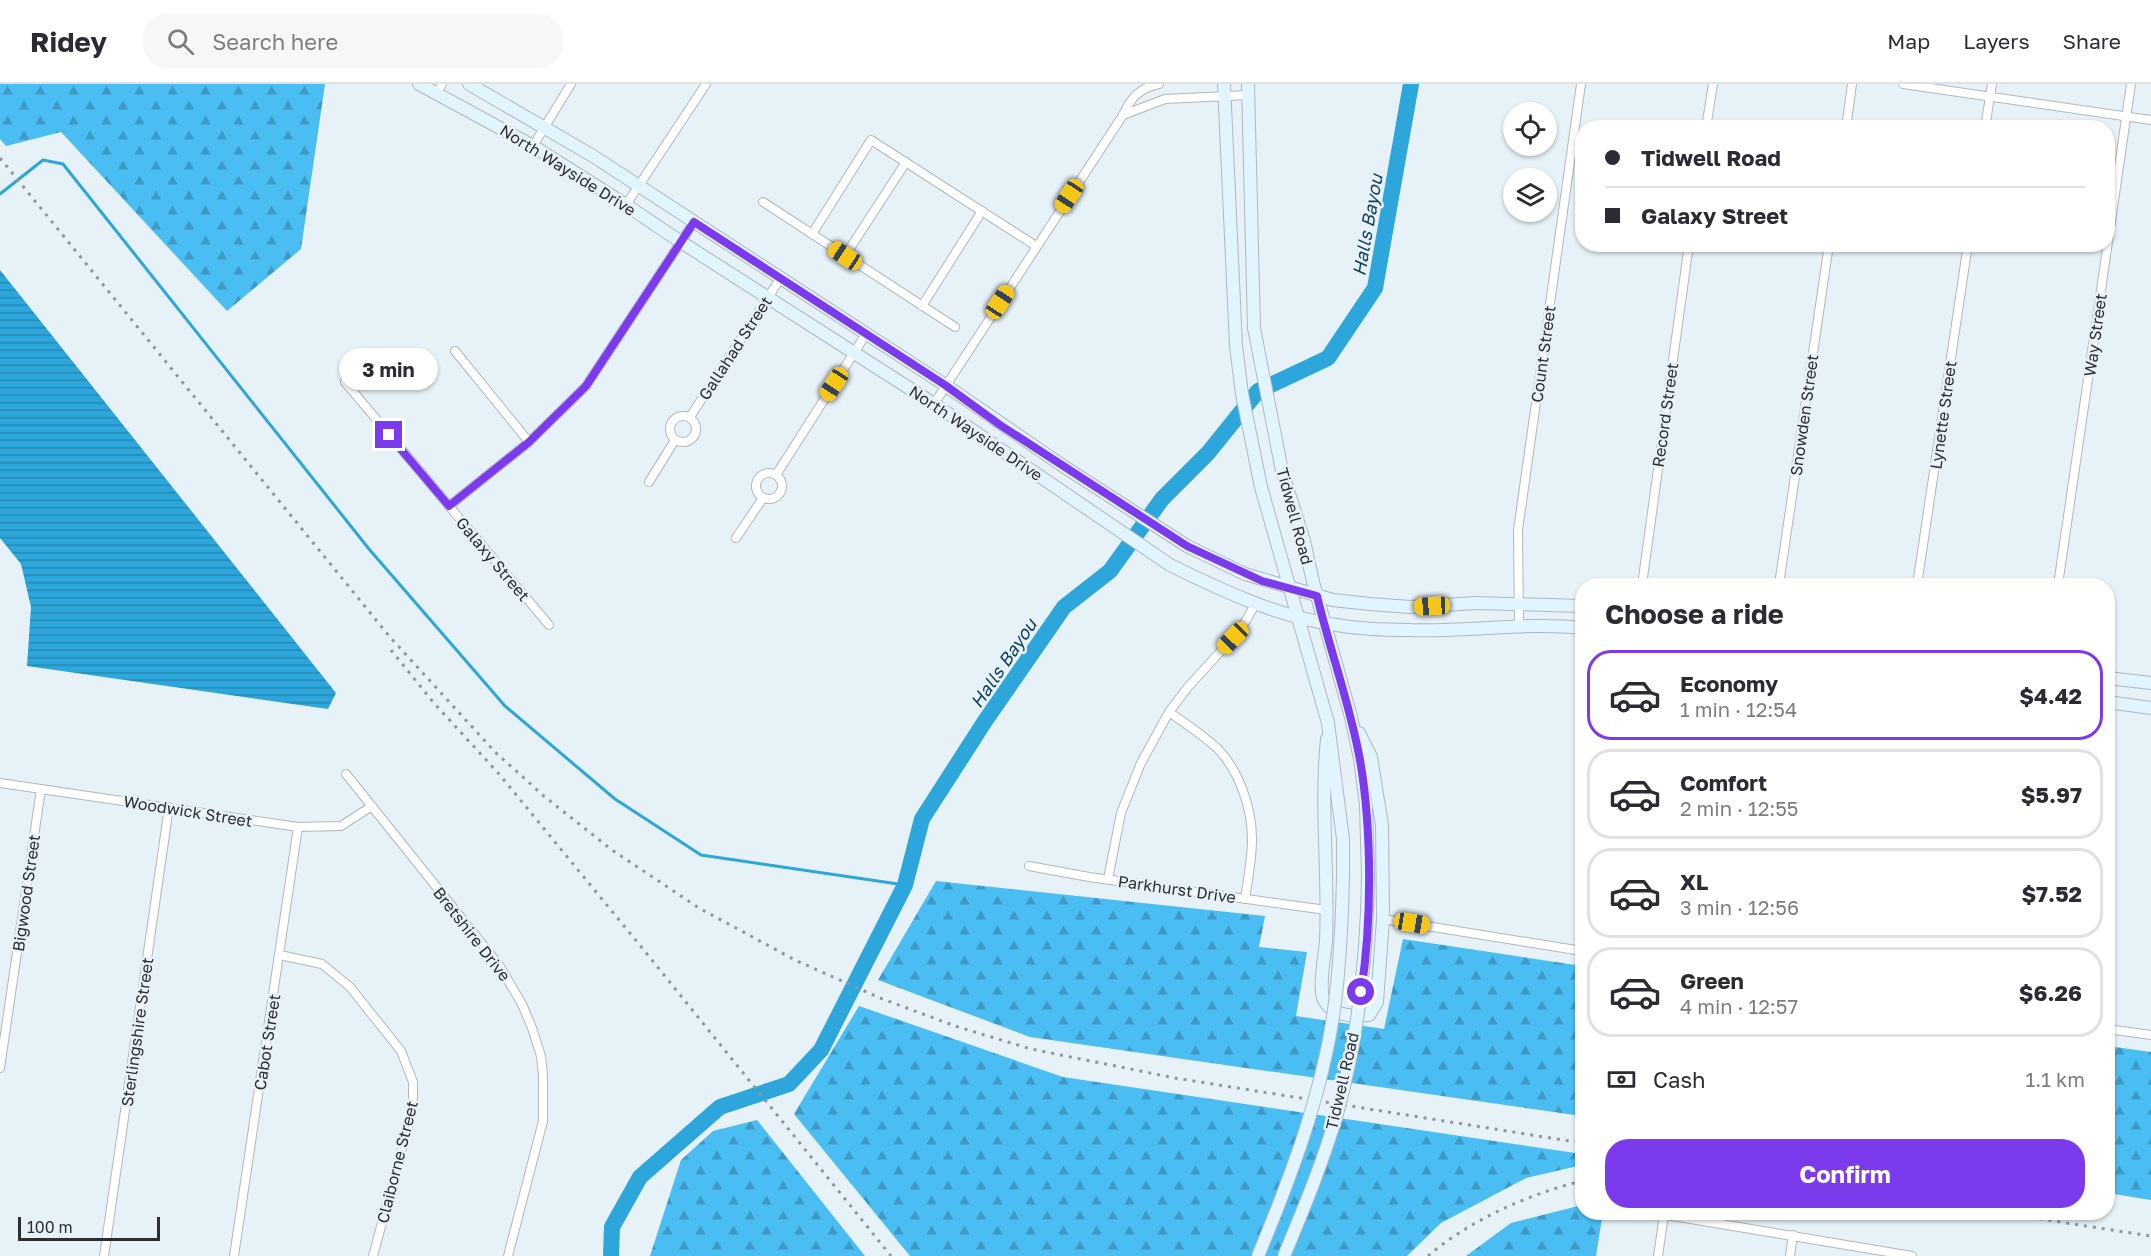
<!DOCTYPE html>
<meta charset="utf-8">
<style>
:root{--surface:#fff;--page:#f7f7f7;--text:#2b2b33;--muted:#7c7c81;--line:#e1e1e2;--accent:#7c3aed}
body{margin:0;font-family:"Golos Text",sans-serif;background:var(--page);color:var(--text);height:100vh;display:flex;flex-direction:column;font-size:22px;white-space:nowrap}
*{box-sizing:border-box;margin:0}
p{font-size:20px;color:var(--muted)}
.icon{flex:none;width:33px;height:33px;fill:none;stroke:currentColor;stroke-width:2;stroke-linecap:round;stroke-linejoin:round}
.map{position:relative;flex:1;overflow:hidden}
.panel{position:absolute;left:1575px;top:494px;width:540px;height:642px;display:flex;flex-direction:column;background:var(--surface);border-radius:24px;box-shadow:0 2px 4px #0004}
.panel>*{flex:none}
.banner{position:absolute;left:1575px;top:36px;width:540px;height:132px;border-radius:24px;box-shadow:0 2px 4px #0004;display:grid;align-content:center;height:132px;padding:0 30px;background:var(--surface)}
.tools{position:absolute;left:1503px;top:18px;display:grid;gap:12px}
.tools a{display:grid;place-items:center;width:54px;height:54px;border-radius:50%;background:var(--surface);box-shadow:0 2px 4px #0004;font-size:30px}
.scale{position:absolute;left:18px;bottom:15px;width:142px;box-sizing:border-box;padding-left:6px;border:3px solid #2b2f32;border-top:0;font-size:16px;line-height:21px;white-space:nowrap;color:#2b2f32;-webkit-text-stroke:4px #e7f2f8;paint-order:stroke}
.end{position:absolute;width:27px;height:27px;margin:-14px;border:8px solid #7c3aed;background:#fff;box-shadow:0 0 0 3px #fff}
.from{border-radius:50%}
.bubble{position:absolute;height:42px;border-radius:21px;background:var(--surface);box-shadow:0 2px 4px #0004;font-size:20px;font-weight:700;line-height:42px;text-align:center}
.car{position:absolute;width:18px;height:36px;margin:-18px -9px;border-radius:8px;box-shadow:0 0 4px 2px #0007;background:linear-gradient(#f5c518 24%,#345 0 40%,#f5c518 0 76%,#345 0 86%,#f5c518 0)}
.banner b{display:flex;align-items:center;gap:21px;height:57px;font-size:22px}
.banner b+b{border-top:2px solid var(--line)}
.banner i{width:15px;height:15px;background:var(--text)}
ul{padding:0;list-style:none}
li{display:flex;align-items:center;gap:18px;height:90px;margin:0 12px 9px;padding:0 18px;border:3px solid var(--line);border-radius:24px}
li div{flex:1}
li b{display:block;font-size:22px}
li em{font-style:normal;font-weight:700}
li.on{border-color:var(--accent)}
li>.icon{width:54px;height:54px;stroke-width:1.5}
h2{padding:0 30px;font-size:27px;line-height:72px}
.pay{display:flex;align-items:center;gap:15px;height:66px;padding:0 30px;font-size:22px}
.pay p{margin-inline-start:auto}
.cta{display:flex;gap:12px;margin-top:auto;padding:12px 30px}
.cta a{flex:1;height:69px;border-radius:24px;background:var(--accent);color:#fff;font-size:24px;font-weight:700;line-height:69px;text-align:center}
header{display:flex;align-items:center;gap:36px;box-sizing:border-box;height:84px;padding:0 30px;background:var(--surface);border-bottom:2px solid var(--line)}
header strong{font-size:28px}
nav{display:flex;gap:33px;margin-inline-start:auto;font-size:21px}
.search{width:420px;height:54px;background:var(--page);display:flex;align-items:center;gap:15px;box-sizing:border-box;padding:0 21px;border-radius:24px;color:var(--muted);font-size:22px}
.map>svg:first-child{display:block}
</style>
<header>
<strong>Ridey</strong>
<div class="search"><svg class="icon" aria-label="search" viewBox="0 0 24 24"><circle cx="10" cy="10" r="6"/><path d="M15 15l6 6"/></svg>Search here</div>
<nav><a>Map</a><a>Layers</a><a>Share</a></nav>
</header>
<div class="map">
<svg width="2151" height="1172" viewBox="0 0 2151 1172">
<defs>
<pattern id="forest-firs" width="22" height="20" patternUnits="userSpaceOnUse" patternTransform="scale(1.5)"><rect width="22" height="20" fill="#4abdf3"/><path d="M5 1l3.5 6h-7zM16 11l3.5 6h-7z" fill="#3e9ac5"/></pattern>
<pattern id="water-rules" width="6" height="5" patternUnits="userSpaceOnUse" patternTransform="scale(1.5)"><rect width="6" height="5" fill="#2ca6db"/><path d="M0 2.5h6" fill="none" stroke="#2688b2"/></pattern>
</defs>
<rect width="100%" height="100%" fill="#e7f2f8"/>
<g fill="url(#forest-firs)">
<path d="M0,0H325L301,165L227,227L61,48L6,62L0,55Z"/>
<path d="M936,797L1265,832L1259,863L1307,868L1296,932L1384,945L1403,855L1582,882V1032L1030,953L878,896Z"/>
<path d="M859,922L1063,993L1582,1070V1081L1526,1094L1441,1139L1407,1172H910L794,1030Z"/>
<path d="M2108,962L2151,968V1116L2108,1109Z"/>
<path d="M757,1036L865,1172H866H650L681,1076L713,1047Z"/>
<path d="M1582,1121V1128H1603L1596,1172H1466L1511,1139Z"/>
</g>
<path fill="url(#water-rules)" d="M0,186L336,609L328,625L27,582L31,523L21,480L0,454Z"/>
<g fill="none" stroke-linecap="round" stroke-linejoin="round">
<path stroke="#2ca6db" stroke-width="3" d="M0,110L43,76L63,80L369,465L505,622L615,715L701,771L905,801"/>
<path stroke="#2ca6db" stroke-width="16" d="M611,1172L612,1143L640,1093L720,1023L789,1000L821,966L905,801L922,735L985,637L1064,523L1110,487L1162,415L1208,369L1258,307L1328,274L1375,204L1411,0"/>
<defs>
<g id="street">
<path d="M1903,0L2151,36"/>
<path d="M437,9L442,0"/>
<path d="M1123,31L1165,15L1248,11"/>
<path d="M1706,44L1713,0"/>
<path d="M1846,44L1852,0"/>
<path d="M1985,44L1992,0"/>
<path d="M533,62L571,0"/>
<path d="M763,118L955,243"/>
<path d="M626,121L706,0"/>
<path d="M812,150L871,56L1036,162"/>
<path d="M845,172L906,78"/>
<path d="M922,222L982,127"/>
<path d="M455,267L529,358"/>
<path d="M345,298L549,541"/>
<path d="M934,320L1123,31C1131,14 1139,4 1159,0"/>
<circle cx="683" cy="345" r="13"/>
<path d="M690,333L780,195"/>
<circle cx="769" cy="402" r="13"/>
<path d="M776,391L866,250"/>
<path d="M649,398L675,356"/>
<path d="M449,422L529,358L586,302L694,138"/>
<path d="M736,454L763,414"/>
<path d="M1642,501L1689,160"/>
<path d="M1779,501L1829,160"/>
<path d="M1917,501L1968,160"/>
<path d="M2058,501L2131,0"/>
<path d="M1519,541L1518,446L1581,0"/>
<path d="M1169,628C1186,640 1203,651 1218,665C1239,687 1252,724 1252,755C1252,775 1248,795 1245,815"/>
<path d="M346,690L499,881L522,920L532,944L541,972L543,991V1037L508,1172"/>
<path d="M0,699L298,743L341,742L372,722"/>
<path d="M1029,782L1089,793L1326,826"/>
<path d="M1108,795L1121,729L1141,679L1169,628L1188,603L1241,545L1256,519"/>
<path d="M1383,835L1582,867"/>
<path d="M280,871L322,880L350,903L401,967L413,998V1017L410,1035L373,1172"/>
<path d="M2108,945L2151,951"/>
<path d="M0,984L41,705"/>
<path d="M1649,1128L1912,1172"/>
<path d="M104,1172L169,723"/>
<path d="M234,1172L298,743"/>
<path d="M1658,1172L1664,1131"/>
<path d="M1790,1172L1793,1151"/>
</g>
<g id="secondary">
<path d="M419,0L533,62L626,121L681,158L934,320L1170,481C1223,507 1278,533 1337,541C1360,545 1386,546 1409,546C1467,548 1525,538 1582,544"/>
<path d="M469,0L593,72L945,301L1063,382L1187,462L1245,490L1333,516L1370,520L1410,523L1476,519L1582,522"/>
<path d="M1224,0L1236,262L1242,310L1261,403L1328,639L1343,755V792"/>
<path d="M1248,0L1254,244L1282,387L1304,457L1313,498L1351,633L1360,675L1366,721L1368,791"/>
<path d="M2108,594L2151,599"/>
<path d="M2108,618L2151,624"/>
<path d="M1327,655C1320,723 1329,790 1326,857C1325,871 1318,904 1324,916C1333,932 1353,933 1369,931L1377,918L1383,835L1382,741L1371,673L1359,649"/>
</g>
</defs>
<use href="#street" stroke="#aeb8be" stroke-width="10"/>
<use href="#secondary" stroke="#aeb8be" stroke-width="14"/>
<use href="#street" stroke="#fff" stroke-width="8"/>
<use href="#secondary" stroke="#e2f4fe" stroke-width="12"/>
<g stroke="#8f979c" stroke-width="3" stroke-dasharray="3 6" stroke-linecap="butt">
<path d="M0,74L389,552L495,668L545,713L612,766L699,824L795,876L880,914L955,942L1031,965L1175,994L1582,1059"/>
<path d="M391,566L433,618L499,690L643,865L891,1172"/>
<path d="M1953,1128L2004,1135"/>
<path d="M1995,1128L2151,1152"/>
<path d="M1428,1172C1470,1136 1529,1110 1582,1097"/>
</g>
<defs>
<g id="secondary-bridge">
<path d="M1258,1172C1290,1095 1320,1016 1333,933C1340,886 1342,839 1343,792"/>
<path d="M1284,1172C1304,1124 1324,1076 1338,1026C1359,950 1367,870 1368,791"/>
</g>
</defs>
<use href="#secondary-bridge" stroke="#aeb8be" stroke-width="14" stroke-linecap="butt"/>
<use href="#secondary-bridge" stroke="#e2f4fe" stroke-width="12"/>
</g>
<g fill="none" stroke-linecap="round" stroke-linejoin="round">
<path stroke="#7c3aed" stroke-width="8" d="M389,351L449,422L529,358L586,302L694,138L945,301L1000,341L1187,462L1262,497L1317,512C1330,567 1350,620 1360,676C1372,745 1372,839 1361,908"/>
</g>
<g text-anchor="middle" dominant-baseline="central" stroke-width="5" stroke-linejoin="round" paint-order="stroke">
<g font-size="16" fill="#2b2f32" stroke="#e7f2f8">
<text transform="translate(568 86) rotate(32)">North Wayside Drive</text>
<text transform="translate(2095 251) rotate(-82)">Way Street</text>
<text transform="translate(735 264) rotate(-57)">Gallahad Street</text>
<text transform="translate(1543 270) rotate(-82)">Count Street</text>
<text transform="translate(1665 331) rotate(-82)">Record Street</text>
<text transform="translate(1804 331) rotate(-82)">Snowden Street</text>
<text transform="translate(1943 331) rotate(-82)">Lynette Street</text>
<text transform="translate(976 349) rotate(34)">North Wayside Drive</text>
<text transform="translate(1295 432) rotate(75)">Tidwell Road</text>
<text transform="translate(493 475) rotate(50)">Galaxy Street</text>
<text transform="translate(188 727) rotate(9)">Woodwick Street</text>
<text transform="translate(1177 805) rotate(8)">Parkhurst Drive</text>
<text transform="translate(26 809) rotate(-82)">Bigwood Street</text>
<text transform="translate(472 850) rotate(52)">Bretshire Drive</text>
<text transform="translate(137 948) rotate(-82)">Sterlingshire Street</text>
<text transform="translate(267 958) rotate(-81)">Cabot Street</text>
<text transform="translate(1342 997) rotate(-77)">Tidwell Road</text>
<text transform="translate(397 1078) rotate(-76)">Claiborne Street</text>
</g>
<g font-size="18" font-style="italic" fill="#114158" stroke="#e7f2f8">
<text transform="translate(1367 141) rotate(-80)">Halls Bayou</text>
<text transform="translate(1003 579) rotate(-56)">Halls Bayou</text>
</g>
</g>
</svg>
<div class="tools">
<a><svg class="icon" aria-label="locate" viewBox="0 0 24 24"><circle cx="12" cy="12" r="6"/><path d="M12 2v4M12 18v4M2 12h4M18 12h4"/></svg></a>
<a><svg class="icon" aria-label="layers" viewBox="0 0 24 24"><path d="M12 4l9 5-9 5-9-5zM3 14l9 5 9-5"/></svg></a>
</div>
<div class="scale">100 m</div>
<i class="end from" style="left:1361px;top:908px"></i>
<i class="end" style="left:389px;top:351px"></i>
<div class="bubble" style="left:339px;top:264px;width:99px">3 min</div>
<i class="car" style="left:1069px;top:112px;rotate:213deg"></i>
<i class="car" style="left:845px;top:172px;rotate:303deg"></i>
<i class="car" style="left:1000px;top:218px;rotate:33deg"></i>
<i class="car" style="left:834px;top:300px;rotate:213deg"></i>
<i class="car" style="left:1432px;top:522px;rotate:267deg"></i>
<i class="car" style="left:1233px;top:554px;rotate:224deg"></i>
<i class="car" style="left:1412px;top:839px;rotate:99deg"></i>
<div class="banner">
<b><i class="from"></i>Tidwell Road</b>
<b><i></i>Galaxy Street</b>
</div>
<section class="panel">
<h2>Choose a ride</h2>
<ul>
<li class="on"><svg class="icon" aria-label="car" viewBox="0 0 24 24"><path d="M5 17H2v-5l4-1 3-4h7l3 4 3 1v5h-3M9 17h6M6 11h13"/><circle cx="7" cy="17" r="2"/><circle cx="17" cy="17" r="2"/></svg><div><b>Economy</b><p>1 min · 12:54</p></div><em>$4.42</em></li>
<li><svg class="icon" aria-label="car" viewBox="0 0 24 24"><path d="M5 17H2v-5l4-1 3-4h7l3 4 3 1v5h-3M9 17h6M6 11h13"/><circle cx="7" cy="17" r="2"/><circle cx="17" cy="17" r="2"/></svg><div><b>Comfort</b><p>2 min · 12:55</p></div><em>$5.97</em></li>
<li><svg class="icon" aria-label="car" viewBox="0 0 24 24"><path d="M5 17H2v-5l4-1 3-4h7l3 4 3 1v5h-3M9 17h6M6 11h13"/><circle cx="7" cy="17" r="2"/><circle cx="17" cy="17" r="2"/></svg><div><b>XL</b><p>3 min · 12:56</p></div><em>$7.52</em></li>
<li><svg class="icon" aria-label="car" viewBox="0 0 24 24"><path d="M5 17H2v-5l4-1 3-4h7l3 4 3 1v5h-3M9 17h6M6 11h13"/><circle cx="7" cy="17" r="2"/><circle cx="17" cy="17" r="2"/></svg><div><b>Green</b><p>4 min · 12:57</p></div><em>$6.26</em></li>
</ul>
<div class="pay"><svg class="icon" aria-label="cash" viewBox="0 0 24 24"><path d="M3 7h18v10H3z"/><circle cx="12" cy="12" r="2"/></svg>Cash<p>1.1 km</p></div>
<div class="cta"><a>Confirm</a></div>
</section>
</div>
